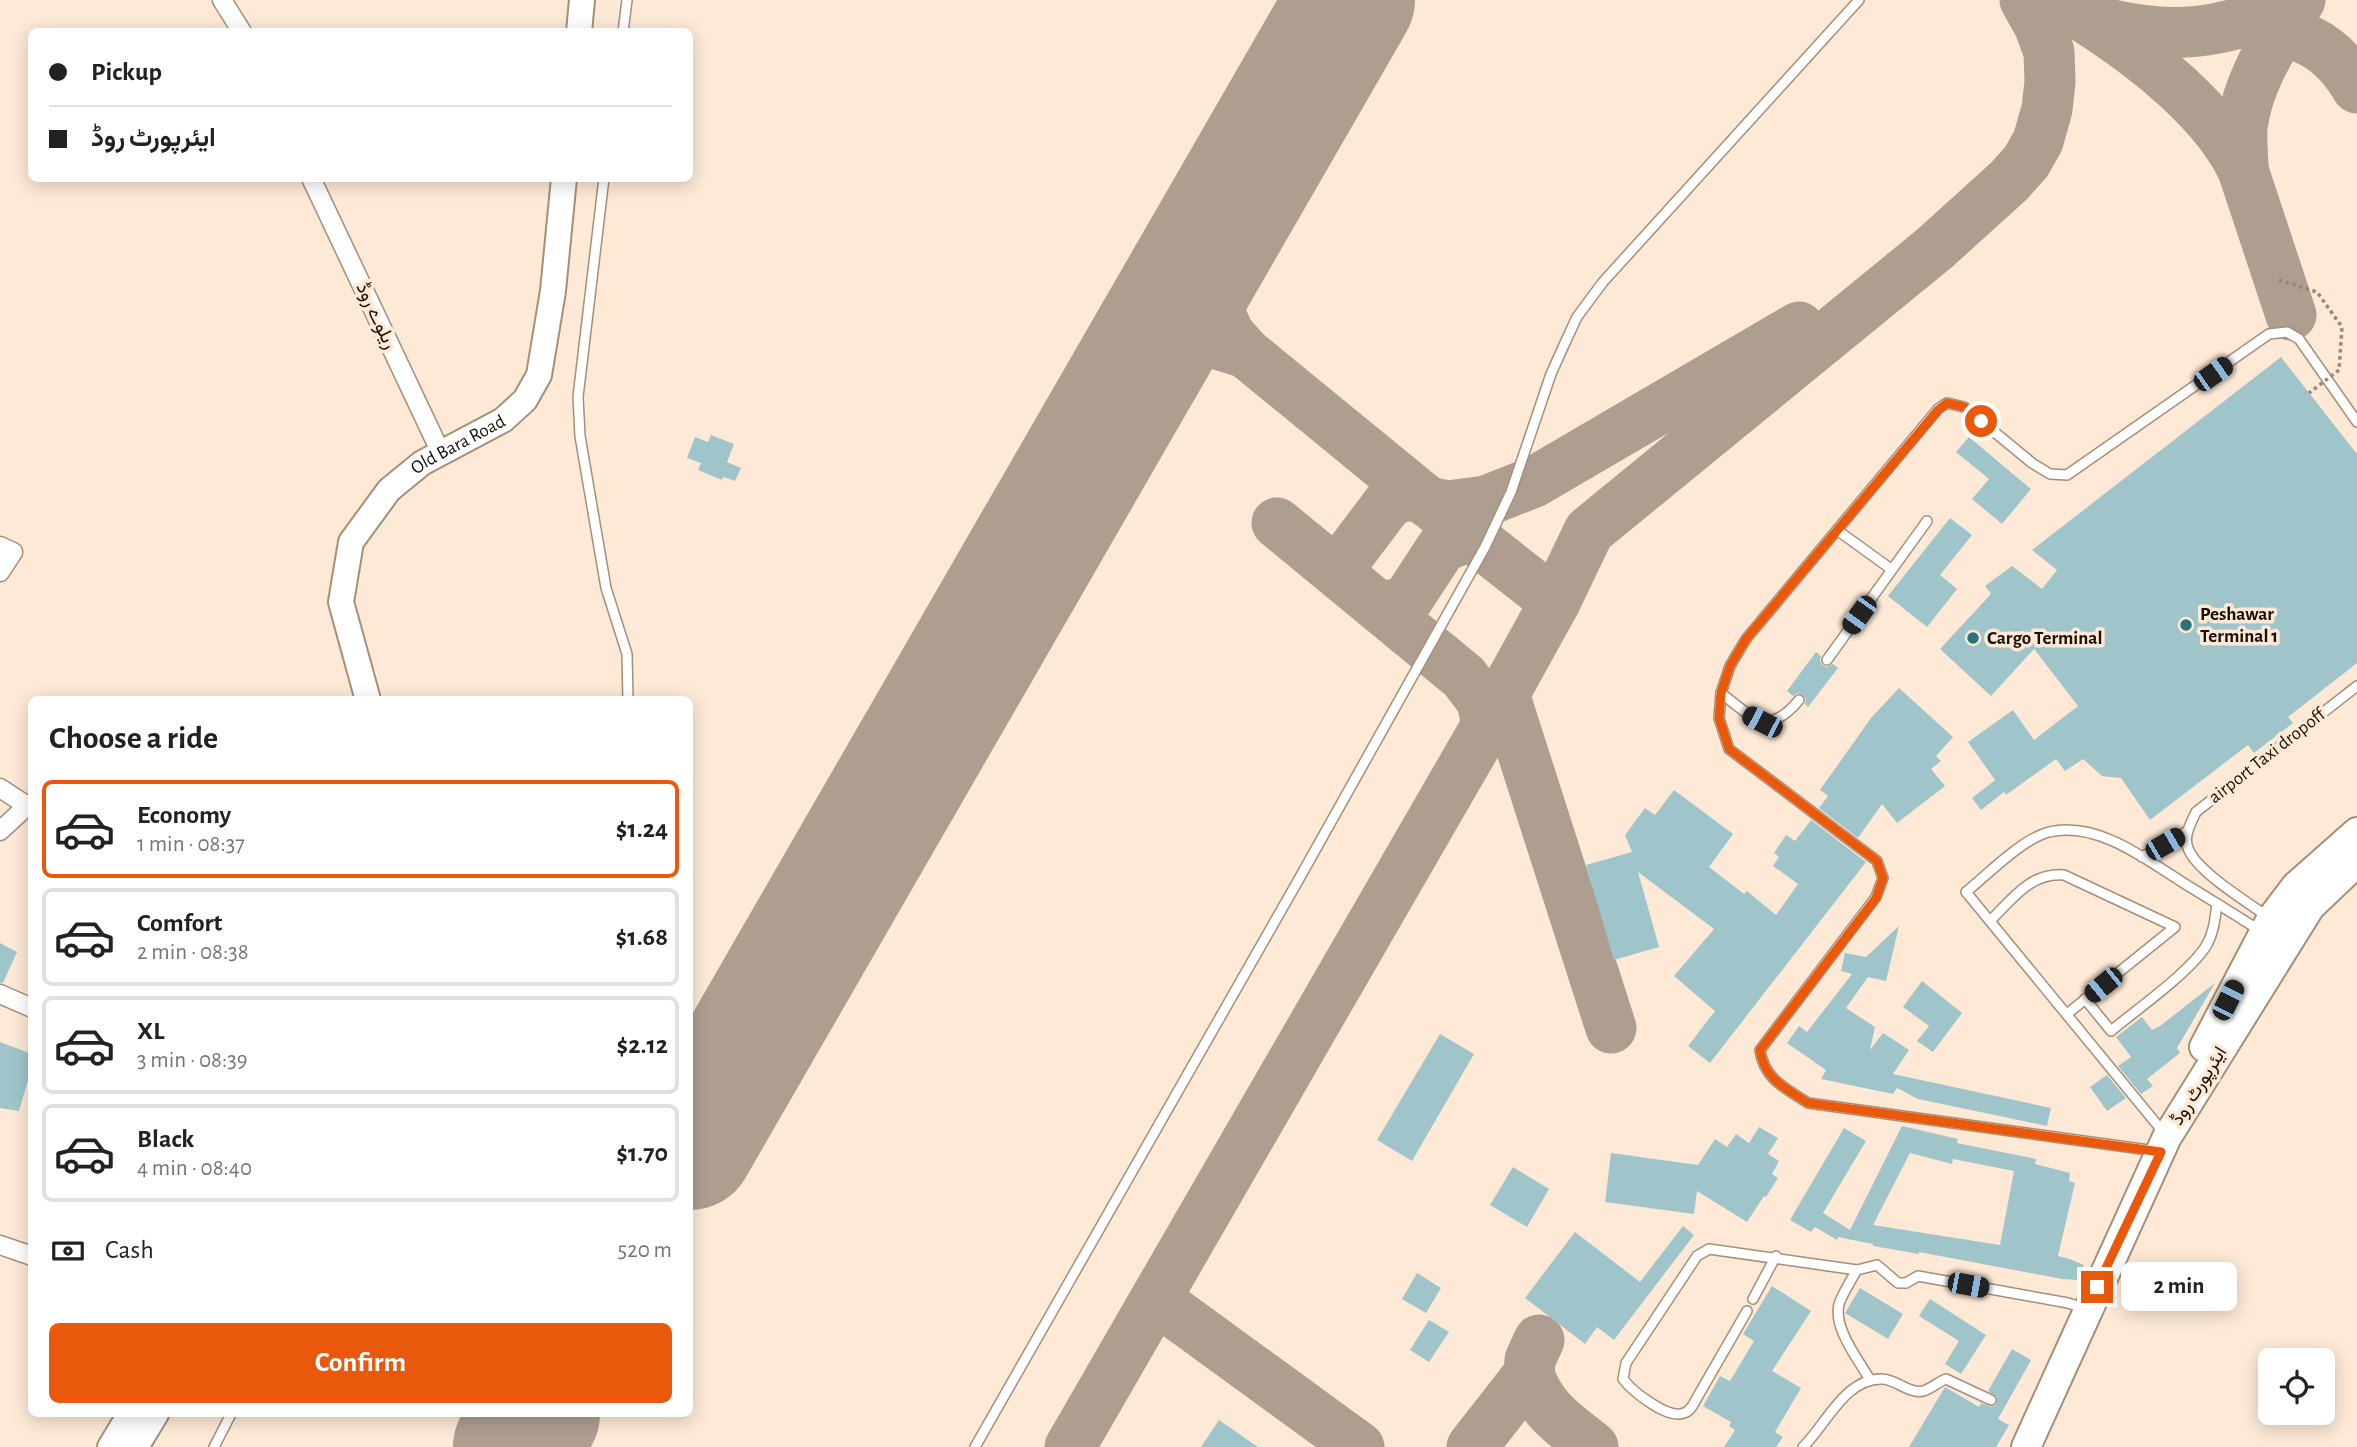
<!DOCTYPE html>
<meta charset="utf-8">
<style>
:root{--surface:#fff;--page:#f6f6f6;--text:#222;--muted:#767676;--line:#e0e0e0;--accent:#ea580c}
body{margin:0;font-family:"Alegreya Sans",Vazirmatn,sans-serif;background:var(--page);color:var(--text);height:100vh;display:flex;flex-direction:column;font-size:26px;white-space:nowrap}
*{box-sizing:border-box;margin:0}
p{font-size:23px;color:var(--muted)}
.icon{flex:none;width:38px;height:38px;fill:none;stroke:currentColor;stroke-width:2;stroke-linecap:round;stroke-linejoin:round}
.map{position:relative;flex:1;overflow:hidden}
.side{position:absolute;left:28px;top:696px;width:665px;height:721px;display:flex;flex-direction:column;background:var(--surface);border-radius:10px;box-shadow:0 4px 18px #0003}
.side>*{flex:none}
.top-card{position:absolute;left:28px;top:28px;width:665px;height:154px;border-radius:10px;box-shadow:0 4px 18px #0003;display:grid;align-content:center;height:154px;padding:0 21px;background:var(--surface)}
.fabs{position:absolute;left:2258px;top:1348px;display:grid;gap:14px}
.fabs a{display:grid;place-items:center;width:77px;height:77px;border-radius:10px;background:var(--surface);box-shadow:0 4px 18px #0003;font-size:35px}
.end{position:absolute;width:32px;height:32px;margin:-16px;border:9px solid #ea580c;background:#fff;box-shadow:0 0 0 4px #fff}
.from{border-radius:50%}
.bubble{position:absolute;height:49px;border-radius:10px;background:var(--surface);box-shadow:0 4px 18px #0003;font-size:23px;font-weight:600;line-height:49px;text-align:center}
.car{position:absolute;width:21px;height:42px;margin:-21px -10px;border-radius:9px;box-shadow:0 0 5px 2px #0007;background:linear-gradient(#222 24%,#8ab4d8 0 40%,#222 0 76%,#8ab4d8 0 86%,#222 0)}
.top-card b{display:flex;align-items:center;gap:24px;height:66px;font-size:26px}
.top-card b+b{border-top:2px solid var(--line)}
.top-card i{width:18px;height:18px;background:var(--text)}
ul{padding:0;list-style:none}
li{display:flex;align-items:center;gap:21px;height:98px;margin:0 14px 10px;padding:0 7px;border:4px solid var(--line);border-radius:10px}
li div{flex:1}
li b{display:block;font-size:26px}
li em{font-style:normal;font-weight:600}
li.active{border-color:var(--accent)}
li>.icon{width:63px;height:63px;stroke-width:1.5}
h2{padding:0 21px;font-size:32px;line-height:84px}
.pay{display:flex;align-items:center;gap:18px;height:77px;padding:0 21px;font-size:26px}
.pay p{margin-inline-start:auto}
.cta{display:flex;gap:14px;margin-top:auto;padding:14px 21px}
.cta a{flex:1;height:80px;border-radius:10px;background:var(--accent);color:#fff;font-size:28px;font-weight:600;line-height:80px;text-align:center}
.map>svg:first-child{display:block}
</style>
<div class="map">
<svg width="2357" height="1447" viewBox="0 0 2357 1447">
<rect width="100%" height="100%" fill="#fde9d6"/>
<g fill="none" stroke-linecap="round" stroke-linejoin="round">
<g stroke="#ae9e90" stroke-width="51">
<path d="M2056,0C2121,38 2210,101 2243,170L2291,315"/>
<path d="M2100,22C2168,40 2229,36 2291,0"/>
<path d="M2250,25C2300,33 2330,42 2357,88"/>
<path d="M2243,170C2243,156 2241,141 2242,127C2248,79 2276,40 2300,0"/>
<path d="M1198,264L1229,334L1246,353L1428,502L1555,602"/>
<path d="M1158,334L1181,333L1246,353"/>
<path d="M1428,502L1448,506L1486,501L1534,482L1799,327"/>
<path d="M1277,523L1464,677L1482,701L1487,725"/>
<path d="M1325,562L1342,559L1349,555L1389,502L1403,496H1420"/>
<path d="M1380,607L1406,602L1442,547L1462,539L1474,538"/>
<path d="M1504,694L1611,1028"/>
<path d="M1157,1300L1359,1447"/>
<path d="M1529,1374C1541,1410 1564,1424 1593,1447"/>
<path d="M1070,1447L1487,725L1555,602L1589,531L1935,248L2009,181L2026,162L2038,141L2047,109L2050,82L2049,52L2039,25L2025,0"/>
<path d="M1472,1447L1529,1374L1530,1360L1539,1340"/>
</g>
<g stroke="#ae9e90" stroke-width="128">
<path d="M690,1146L1351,0"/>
<path d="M517,1447L536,1414"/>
</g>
</g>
<g fill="#9fc5ca" fill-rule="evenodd">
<path d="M2281,357L2357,454V663L2288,717L2293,723L2254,753L2248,745L2150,820L2121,778L2102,776L2083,759L2065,771L2056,759L2006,795L2004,792L1981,810L1972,798L1995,780L1968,742L2013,710L2034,740L2078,706L2034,649L1991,696L1940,649L1991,594L1985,586L2012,566L2042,589L2057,570L2032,550Z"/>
<path d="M711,435L734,444L727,462L741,468L735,481L723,477L722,480L698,470L701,463L687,458L695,437L708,442Z"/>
<path d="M1969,437L2031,489L2002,524L1972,499L1989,479L1956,452Z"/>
<path d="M1950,518L1972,535L1940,575L1957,589L1927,627L1888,596Z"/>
<path d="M1816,652L1821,656L1820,660L1822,665L1827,667L1833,664L1838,668L1808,707L1805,704L1806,699L1803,695L1798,693L1793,696L1787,691Z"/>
<path d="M1899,688L1953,737L1936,756L1941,761L1931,769L1945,786L1897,823L1882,804L1858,838L1819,808L1828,796L1820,790L1871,718Z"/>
<path d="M1674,790L1733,834L1709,867L1744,894L1747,891L1776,915L1798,884L1773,866L1779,857L1774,853L1786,835L1795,841L1811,820L1866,862L1710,1063L1688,1046L1715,1011L1674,976L1714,929L1638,872L1659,947L1614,960L1586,865L1632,852L1625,835L1645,808L1655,815Z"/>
<path d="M1899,926L1886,981L1868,977L1846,1008L1875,1027L1870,1050L1883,1033L1909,1050L1893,1074L2051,1108L2047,1126L1918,1099L1897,1088L1893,1094L1821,1079L1826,1070L1787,1043L1799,1026L1807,1032L1852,974L1841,971L1845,953L1866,957Z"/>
<path d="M0,943L17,952L3,983H0Z"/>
<path d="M1922,981L1962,1013L1933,1052L1917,1041L1929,1026L1903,1007Z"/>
<path d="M2215,983L2177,1048L2180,1053L2147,1079L2153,1086L2141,1094L2118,1066L2131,1057L2116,1037L2142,1017L2152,1030L2160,1026Z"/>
<path d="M1440,1034L1474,1054L1412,1161L1377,1140Z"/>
<path d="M0,1042L32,1054V1066L19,1111L0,1108Z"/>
<path d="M2107,1075L2126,1098L2107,1111L2090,1087Z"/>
<path d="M1902,1126L1958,1139L1957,1143L2036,1159L2035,1164L2070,1173L2069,1181L2075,1183L2058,1256L2070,1259L2084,1265L2077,1280L2062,1279L1919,1252V1254L1873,1246V1244L1838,1237L1837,1240L1815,1227L1811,1232L1790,1220L1844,1128L1866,1141L1823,1213L1850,1230ZM1910,1153L1952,1164L1953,1159L2014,1171L2000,1245L1873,1225Z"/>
<path d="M1759,1127L1778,1138L1768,1154L1779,1161L1772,1174L1778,1178L1766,1197L1764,1196L1747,1222L1697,1191L1694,1214L1605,1202L1611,1153L1698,1165L1715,1139L1727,1147L1736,1134L1749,1143Z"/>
<path d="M1513,1167L1549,1189L1527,1227L1490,1205Z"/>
<path d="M1683,1226L1694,1235L1614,1340L1597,1327L1585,1344L1525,1298L1575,1232L1640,1282Z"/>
<path d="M1417,1273L1441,1288L1426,1313L1402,1299Z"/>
<path d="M1772,1286L1811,1311L1772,1371L1801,1388L1775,1432L1783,1437L1776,1447H1724L1735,1430L1729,1426L1731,1422L1703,1406L1720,1376L1730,1381L1754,1341L1743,1334Z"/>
<path d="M1860,1288L1903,1314L1888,1339L1845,1313Z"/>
<path d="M1930,1299L1986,1335L1961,1374L1945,1364L1959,1341L1919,1316Z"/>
<path d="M1429,1320L1449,1332L1429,1362L1410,1350Z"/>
<path d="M2012,1349L2031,1360L1998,1419L2009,1425L1996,1447H1909L1945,1387L1979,1407L1981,1403L1991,1407L1996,1405L1997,1397L1988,1391Z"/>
<path d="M1219,1420L1258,1447H1201Z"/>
</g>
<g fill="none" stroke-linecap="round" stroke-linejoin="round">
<defs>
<g id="lane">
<path d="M623,32L627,0"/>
<path d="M604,178L578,397L580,436L606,588L627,654L628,700"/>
<path d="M1837,530L1891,569"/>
<path d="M1827,660L1927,521"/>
<path d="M1721,693C1752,717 1768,738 1799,700"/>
<path d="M2142,857L2188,831"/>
<path d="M2267,916C2247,902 2196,871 2188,848C2183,836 2191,823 2196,812L2357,686"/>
<path d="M1990,921C2012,899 2031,872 2064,875L2175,927L2067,1014"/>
<path d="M2085,999L2111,1031C2136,1010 2189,973 2206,946C2214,933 2215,918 2217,904"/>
<path d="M2164,1133L1966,892C1988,874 2022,839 2049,832C2097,821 2144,858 2182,882C2208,898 2234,914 2259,930"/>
<path d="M2156,1151L1808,1103C1785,1088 1764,1079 1760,1050L1876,897L1883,878L1877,861L1729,749L1719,718L1721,693L1730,666L1746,639L1938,409L1947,403L1964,407L2032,463L2050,474L2067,475L2269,334L2287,332L2299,339L2357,422"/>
<path d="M1857,1270C1851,1280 1843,1293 1839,1304C1833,1329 1859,1360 1870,1380"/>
<path d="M1753,1299L1776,1256"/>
<path d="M1747,1311L1698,1396C1694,1403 1691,1411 1684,1413C1668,1420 1632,1391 1623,1379L1626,1363L1697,1256L1709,1249L1857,1270L1877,1265L1898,1283H1906L1918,1276L2068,1303L2086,1309"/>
<path d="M214,1447L231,1414"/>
<path d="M975,1447L1299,879L1485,547L1511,492L1551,374L1564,345L1577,317L1603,282L1859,0"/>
<path d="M1803,1447C1826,1425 1845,1378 1882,1379C1896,1379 1908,1394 1923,1391C1931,1389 1938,1382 1946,1379L1991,1400"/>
</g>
<g id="street">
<path d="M222,0L242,32"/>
<path d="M311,178L441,453"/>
<path d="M0,546L13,552L0,572"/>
<path d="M0,788L32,809"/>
<path d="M0,831L27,806"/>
<path d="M0,994L32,1008"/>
<path d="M0,1245L32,1256"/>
</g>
<g id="secondary">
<path d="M579,32L582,0"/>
<path id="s1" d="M368,700L341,602L351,542L389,490L422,463L503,420L525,400L539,375L553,291L564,178"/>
<path d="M110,1447L130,1414"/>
<path d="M136,1447L156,1414"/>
</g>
<g id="primary">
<path d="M2204,1047L2271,919L2296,886L2357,832"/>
<path d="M2026,1447L2167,1137L2310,907L2357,862"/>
</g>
</defs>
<use href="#lane" stroke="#a58f78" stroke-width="12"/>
<use href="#street" stroke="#a58f78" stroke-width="21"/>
<use href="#secondary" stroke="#a58f78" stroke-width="28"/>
<use href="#primary" stroke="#a58f78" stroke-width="32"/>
<use href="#lane" stroke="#fff" stroke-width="9"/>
<use href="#street" stroke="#fff" stroke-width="18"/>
<use href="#secondary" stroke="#fff" stroke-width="24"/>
<use href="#primary" stroke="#fff" stroke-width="28"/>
<path stroke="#96887a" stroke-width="3.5" stroke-dasharray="3.5 3.5" stroke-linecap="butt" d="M2279,280L2317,292L2342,327L2339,370L2309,393"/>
</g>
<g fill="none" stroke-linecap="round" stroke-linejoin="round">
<path stroke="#ea580c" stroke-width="9" d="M1981,421L1964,407L1947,403L1938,410L1746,639L1730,666L1721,693L1719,718L1729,749L1877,861L1883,878L1876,898L1760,1050C1764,1079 1785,1088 1808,1103L2161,1152L2097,1287"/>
</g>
<g fill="#2a737c" stroke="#fde9d6" stroke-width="2.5">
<circle cx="2186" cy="625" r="7"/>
<circle cx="1973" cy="638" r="7"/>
</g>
<g text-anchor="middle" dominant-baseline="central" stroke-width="7" stroke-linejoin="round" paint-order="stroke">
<g font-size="19" fill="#191109" stroke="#fde9d6">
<text transform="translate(376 316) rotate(65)">ریلوے روڈ</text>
<text stroke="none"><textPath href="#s1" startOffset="310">Old Bara Road</textPath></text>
<text transform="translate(2267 756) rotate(-38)">airport Taxi dropoff</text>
<text transform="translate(2199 1086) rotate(-58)">ایئرپورٹ روڈ</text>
</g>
<g font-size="19" font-weight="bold" fill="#191109" stroke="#fde9d6" text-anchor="start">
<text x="2200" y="614">Peshawar<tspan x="2200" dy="22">Terminal 1</tspan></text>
<text x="1987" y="638">Cargo Terminal</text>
</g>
</g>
</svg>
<div class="fabs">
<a><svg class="icon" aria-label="locate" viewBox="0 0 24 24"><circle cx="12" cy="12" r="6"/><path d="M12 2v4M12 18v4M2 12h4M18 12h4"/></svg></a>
</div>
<i class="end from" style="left:1981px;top:421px"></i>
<i class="end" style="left:2097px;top:1287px"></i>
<div class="bubble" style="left:2121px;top:1262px;width:116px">2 min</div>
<i class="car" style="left:2213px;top:374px;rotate:55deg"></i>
<i class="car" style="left:1859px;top:615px;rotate:216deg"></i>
<i class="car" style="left:1762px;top:722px;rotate:297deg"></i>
<i class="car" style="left:2165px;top:844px;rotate:60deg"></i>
<i class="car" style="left:2103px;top:985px;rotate:231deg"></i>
<i class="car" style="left:2228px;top:1000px;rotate:27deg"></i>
<i class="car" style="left:1968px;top:1285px;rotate:101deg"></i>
<div class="top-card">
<b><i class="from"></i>Pickup</b>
<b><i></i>ایئرپورٹ روڈ</b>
</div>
<section class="side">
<h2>Choose a ride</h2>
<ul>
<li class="active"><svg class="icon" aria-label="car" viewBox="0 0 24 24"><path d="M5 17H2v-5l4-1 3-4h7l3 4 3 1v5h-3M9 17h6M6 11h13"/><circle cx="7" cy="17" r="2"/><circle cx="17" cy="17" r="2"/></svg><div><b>Economy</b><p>1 min · 08:37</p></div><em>$1.24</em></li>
<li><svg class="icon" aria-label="car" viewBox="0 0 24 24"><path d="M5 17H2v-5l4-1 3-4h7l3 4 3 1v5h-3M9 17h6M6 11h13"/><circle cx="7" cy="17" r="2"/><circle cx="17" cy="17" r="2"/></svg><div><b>Comfort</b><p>2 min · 08:38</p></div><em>$1.68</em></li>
<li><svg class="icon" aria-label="car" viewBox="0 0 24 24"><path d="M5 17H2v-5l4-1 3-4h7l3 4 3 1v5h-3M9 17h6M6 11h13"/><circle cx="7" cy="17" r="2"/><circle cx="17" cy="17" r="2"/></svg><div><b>XL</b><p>3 min · 08:39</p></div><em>$2.12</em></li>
<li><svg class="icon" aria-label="car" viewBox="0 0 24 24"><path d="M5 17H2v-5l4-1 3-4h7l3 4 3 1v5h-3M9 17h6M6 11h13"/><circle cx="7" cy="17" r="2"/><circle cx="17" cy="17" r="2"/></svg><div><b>Black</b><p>4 min · 08:40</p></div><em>$1.70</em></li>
</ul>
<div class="pay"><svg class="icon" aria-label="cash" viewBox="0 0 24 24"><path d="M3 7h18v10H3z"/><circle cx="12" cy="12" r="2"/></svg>Cash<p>520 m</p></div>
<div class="cta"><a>Confirm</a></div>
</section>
</div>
